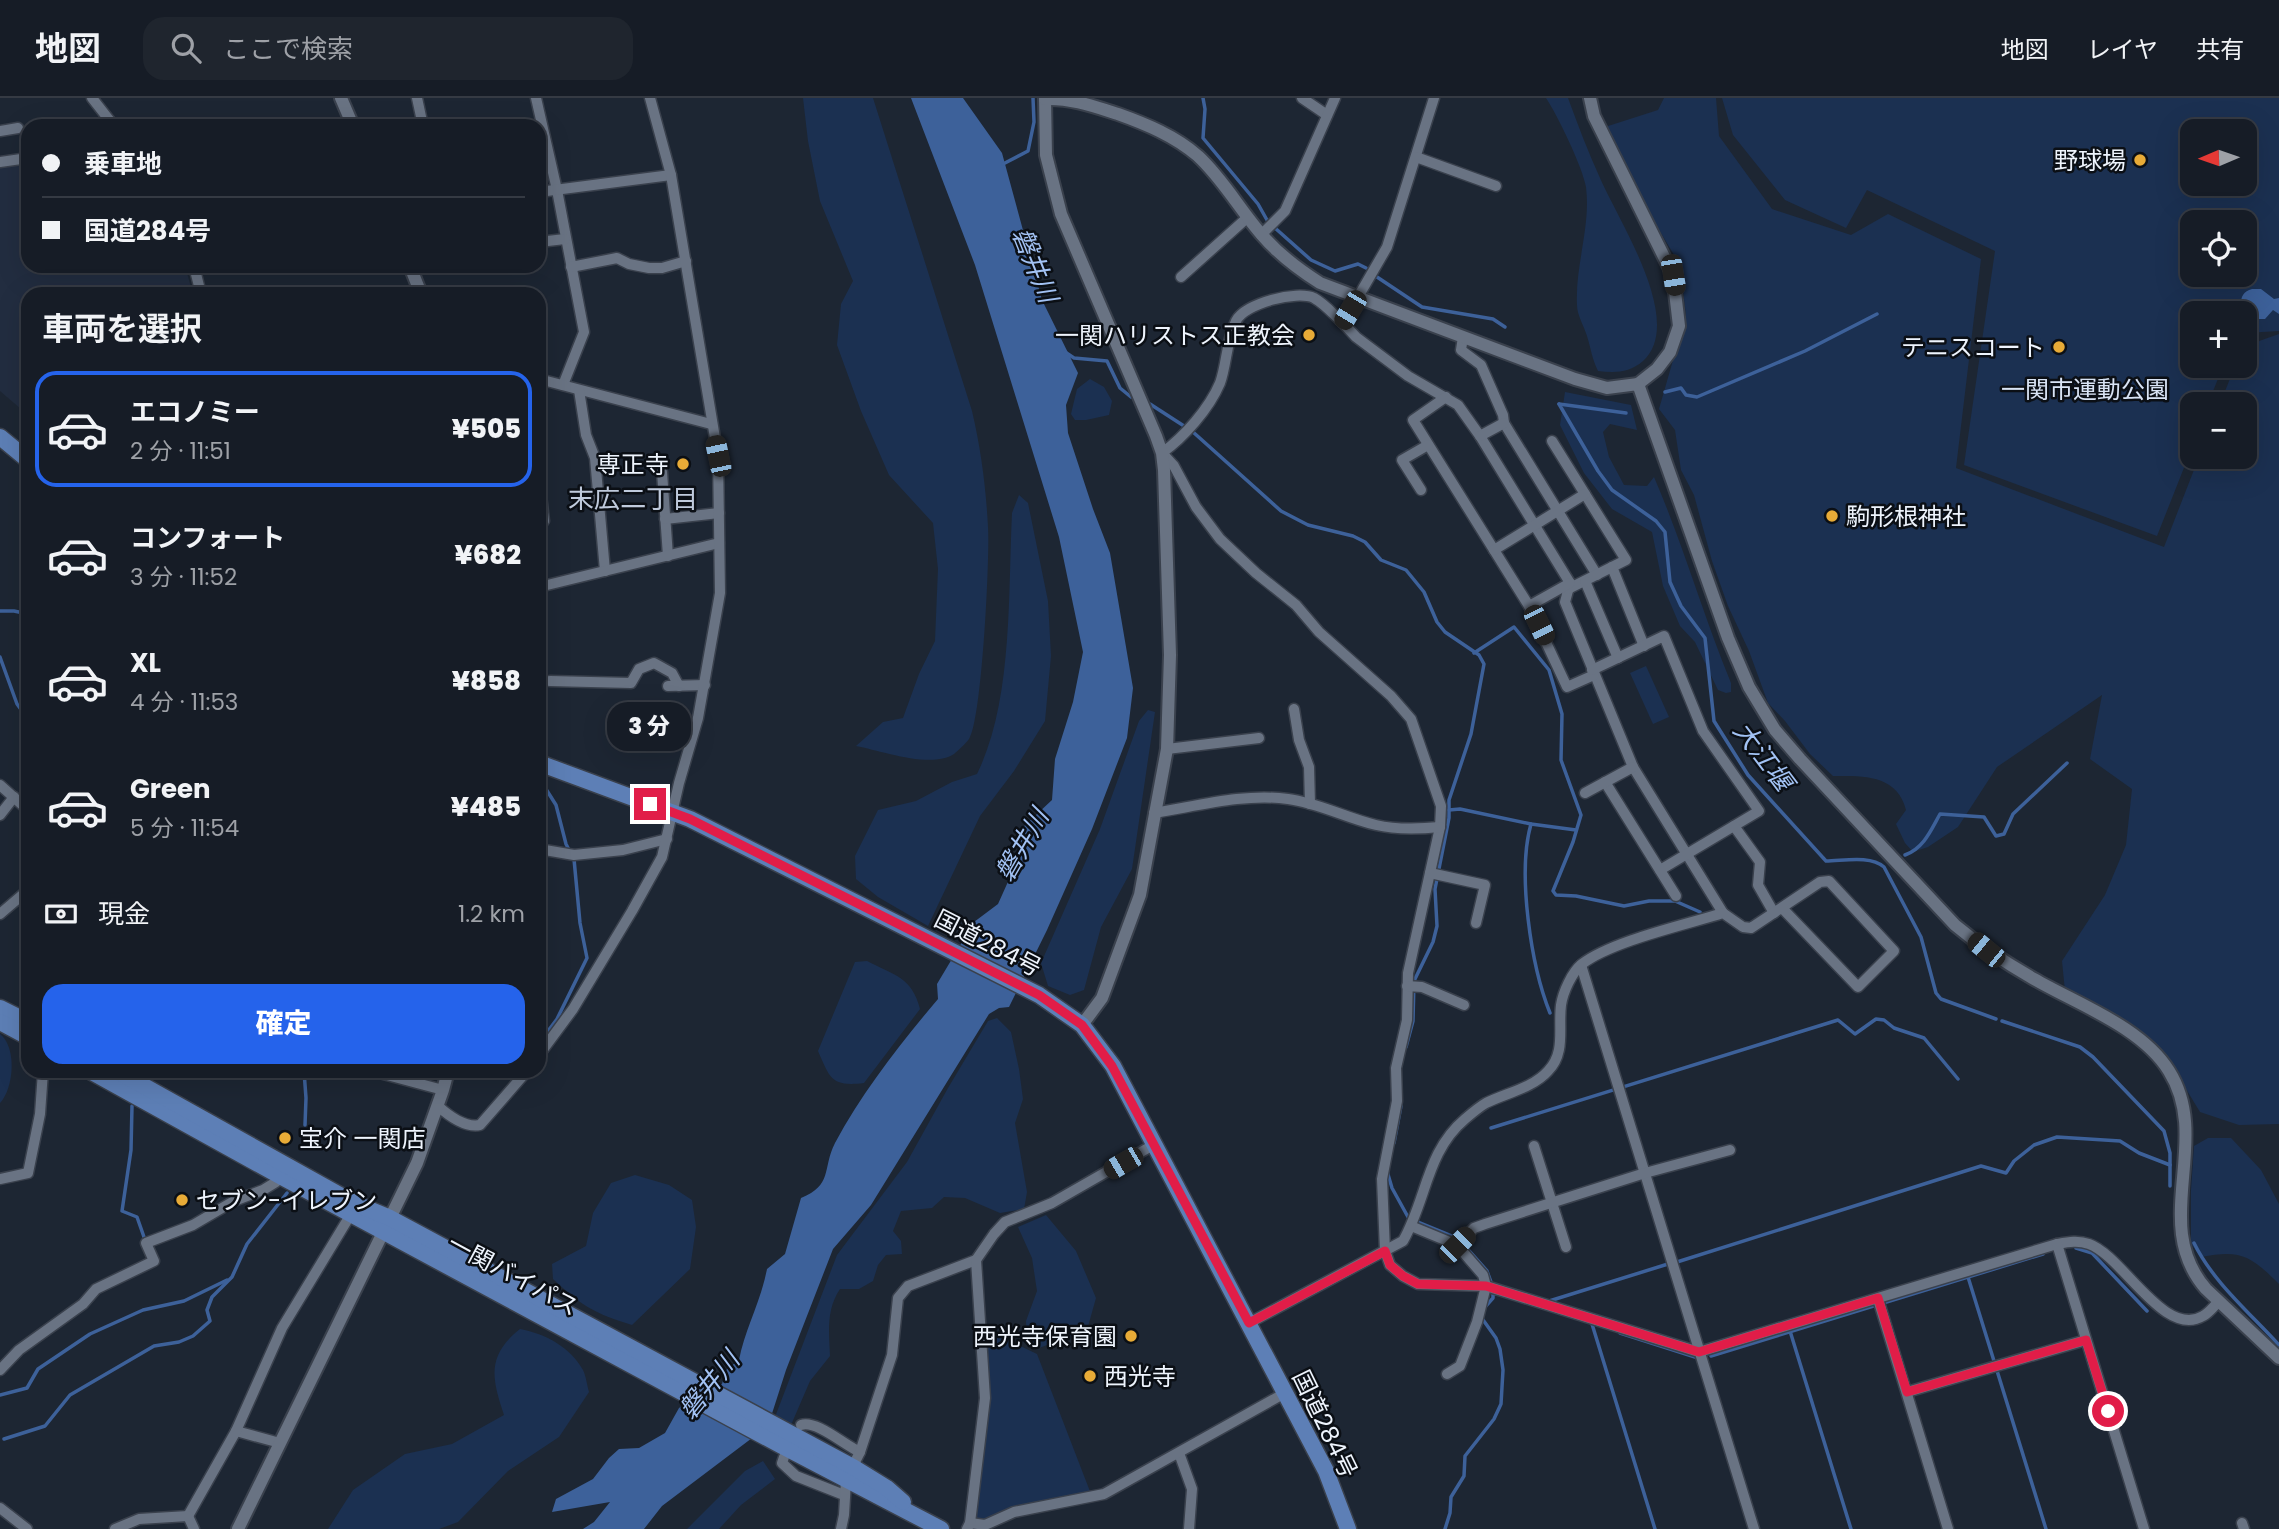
<!DOCTYPE html>
<html lang="ja">
<meta charset="utf-8">
<style>
:root{--surface:#161c26;--page:#1f252e;--text:#f1f3f6;--muted:#9ea1a7;--line:#353a43;--accent:#2563eb}
body{margin:0;font-family:Poppins,"Noto Sans JP",sans-serif;background:var(--page);color:var(--text);height:100vh;display:flex;flex-direction:column;font-size:26px;white-space:nowrap}
*{box-sizing:border-box;margin:0}
p{font-size:23px;color:var(--muted)}
.icon{flex:none;width:38px;height:38px;fill:none;stroke:currentColor;stroke-width:2;stroke-linecap:round;stroke-linejoin:round}
.map{position:relative;flex:1;overflow:hidden}
.details{position:absolute;left:21px;top:189px;width:525px;height:791px;display:flex;flex-direction:column;background:var(--surface);border-radius:21px;box-shadow:0 7px 28px #0002,0 0 0 2px var(--line)}
.details>*{flex:none}
.top-card{position:absolute;left:21px;top:21px;width:525px;height:154px;border-radius:21px;box-shadow:0 7px 28px #0002,0 0 0 2px var(--line);display:grid;align-content:center;height:154px;padding:0 21px;background:var(--surface)}
.needle{width:46px;rotate:268deg}
.controls{position:absolute;left:2180px;top:21px;display:grid;gap:14px}
.controls a{display:grid;place-items:center;width:77px;height:77px;border-radius:14px;background:var(--surface);box-shadow:0 7px 28px #0002,0 0 0 2px var(--line);font-size:35px}
.end{position:absolute;width:32px;height:32px;margin:-16px;border:9px solid #e11d48;background:#fff;box-shadow:0 0 0 4px #fff}
.from{border-radius:50%}
.bubble{position:absolute;height:49px;border-radius:21px;background:var(--surface);box-shadow:0 7px 28px #0002,0 0 0 2px var(--line);font-size:23px;font-weight:800;line-height:49px;text-align:center}
.car{position:absolute;width:21px;height:42px;margin:-21px -10px;border-radius:9px;box-shadow:0 0 5px 2px #0007;background:linear-gradient(#222 24%,#8ab4d8 0 40%,#222 0 76%,#8ab4d8 0 86%,#222 0)}
.top-card b{display:flex;align-items:center;gap:24px;height:66px;font-size:26px}
.top-card b+b{border-top:2px solid var(--line)}
.top-card i{width:18px;height:18px;background:var(--text)}
ul{padding:0;list-style:none}
li{display:flex;align-items:center;gap:21px;height:116px;margin:0 14px 10px;padding:0 7px;border:4px solid transparent;border-radius:21px}
li div{flex:1}
li b{display:block;font-size:26px}
li em{font-style:normal;font-weight:800}
li.active{border-color:var(--accent)}
li>.icon{width:63px;height:63px;stroke-width:1.5}
h2{padding:0 21px;font-size:32px;line-height:84px}
.pay{display:flex;align-items:center;gap:18px;height:77px;padding:0 21px;font-size:26px}
.pay p{margin-inline-start:auto}
.cta{display:flex;gap:14px;margin-top:auto;padding:14px 21px}
.cta a{flex:1;height:80px;border-radius:21px;background:var(--accent);color:#fff;font-size:28px;font-weight:800;line-height:80px;text-align:center}
header{display:flex;align-items:center;gap:42px;box-sizing:border-box;height:98px;padding:0 35px;background:var(--surface);border-bottom:2px solid var(--line)}
header strong{font-size:33px}
nav{display:flex;gap:38px;margin-inline-start:auto;font-size:24px}
.search{width:490px;height:63px;background:var(--page);display:flex;align-items:center;gap:18px;box-sizing:border-box;padding:0 24px;border-radius:21px;color:var(--muted);font-size:26px}
.map>svg:first-child{display:block}
</style>
<header>
<strong>地図</strong>
<div class="search"><svg class="icon" aria-label="search" viewBox="0 0 24 24"><circle cx="10" cy="10" r="6"/><path d="M15 15l6 6"/></svg>ここで検索</div>
<nav><a>地図</a><a>レイヤ</a><a>共有</a></nav>
</header>
<div class="map">
<svg width="2279" height="1431" viewBox="0 0 2279 1431">
<rect width="100%" height="100%" fill="#1d2633"/>
<path fill="#222d40" d="M28,64V168H185L193,196H28V317L0,293V67Z"/>
<g fill="#1b3051" fill-rule="evenodd">
<path d="M803,0H873L972,313C981,351 986,390 988,429C990,459 982,622 969,641C966,645 959,652 954,656C931,671 882,653 856,648L883,624L903,620L919,576L935,543L938,471L933,425L889,377L861,313L837,247L841,206L853,183L820,103L808,43Z"/>
<path d="M1546,0H1568C1578,27 1588,54 1600,80C1618,122 1686,224 1643,263C1629,275 1615,275 1598,273C1592,261 1591,251 1587,238C1584,228 1577,217 1577,207C1575,167 1591,129 1586,89C1583,70 1557,16 1546,0Z"/>
<path d="M1664,0H1716L1719,38L1772,111L1851,137L1888,116L1981,161L1956,370L2164,449L2199,359H2245V306H2220L2235,268H2245V248L2279,236V1026L2239,1027L2200,1014L2169,963L2140,935L2065,893L2062,863L2105,797L2126,747L2132,691L2090,661L2102,597L1997,669L1958,729L1928,749L1913,754L1905,745L1896,726L1906,712C1897,676 1862,678 1833,678L1810,656L1785,623L1768,605L1749,553L1728,508L1712,463L1694,397L1681,372L1675,332L1659,311L1686,217L1680,167L1639,98L1605,29L1658,12Z"/>
<path d="M1722,0H2279V233L2245,235V215H2193V268H2223L2208,306H2193V347L2157,438L1964,367L1995,153L1867,92L1846,130L1785,102L1733,37ZM2193,33H2245V86H2193ZM2193,124H2245V177H2193Z"/>
<path d="M1090,281L1104,289L1112,303L1109,317L1086,322H1075L1071,316L1077,291Z"/>
<path d="M1565,294L1631,307L1637,332L1610,326L1603,334L1609,359L1624,387L1647,388L1654,379C1683,446 1703,517 1731,585V594L1726,595L1718,592L1695,544L1680,528L1663,488L1652,434L1612,411L1584,375L1560,327Z"/>
<path d="M1019,397L1028,405L1048,503L1051,558L1045,623L1014,673L980,718L928,828L878,799L856,781L855,758L878,712L916,703L952,684L977,676C1013,603 1008,497 1012,415Z"/>
<path d="M1646,568L1669,619L1653,626L1630,575Z"/>
<path d="M1148,612L1155,614L1132,771L1101,829L1084,892L1070,897L1048,888L1041,865L1100,731L1139,623Z"/>
<path d="M867,863C894,877 912,879 920,911L864,985C831,989 830,980 818,953L855,864Z"/>
<path d="M997,920L1011,934L1019,971L1023,1001L1015,1025L1027,1094L1024,1111L1000,1115L965,1100L944,1099L932,1110L901,1113L893,1133L901,1143L902,1156L886,1157L878,1167L873,1183L859,1191H840C826,1212 829,1234 830,1258L810,1283L788,1334L775,1319L837,1157L907,1064L948,990L988,923Z"/>
<path d="M0,936C17,949 14,990 0,1005Z"/>
<path d="M2208,1040H2231L2261,1072L2279,1106V1186C2251,1158 2241,1151 2201,1159L2191,1146V1092L2194,1048Z"/>
<path d="M635,1077L669,1087L692,1102L696,1129L690,1171L632,1227C594,1215 583,1209 553,1181L552,1166L586,1148L593,1115L611,1085Z"/>
<path d="M1046,1117L1076,1153L1096,1200L1087,1232L1039,1250L1027,1244L1026,1223L1037,1193L1032,1160L1018,1129Z"/>
<path d="M520,1231C546,1236 570,1249 583,1272C586,1278 587,1287 589,1294L559,1339L508,1373L458,1424L439,1431H328L353,1392L405,1356L452,1346L504,1317C492,1281 486,1258 520,1231Z"/>
<path d="M985,1231L1037,1256L1091,1396L1031,1405L986,1423L975,1421L989,1306Z"/>
<path d="M763,1363L775,1381L741,1407L719,1431H687L745,1373Z"/>
</g>
<g fill="#3d619a">
<path d="M911,0H963L1002,55L1042,202L1078,275L1066,307L1068,335L1093,411L1110,455L1133,590L1127,640L1092,731L1047,832L1009,909L999,910L989,916L871,1107L833,1151L786,1272L768,1328L662,1408L644,1431H583L594,1424L610,1404L552,1414L556,1401L593,1381L609,1360L619,1351L639,1350L665,1335L679,1310L702,1293L722,1286L726,1272L739,1262C745,1231 761,1203 767,1171L785,1156L801,1100C833,1087 822,1071 835,1045C863,993 900,946 938,901L937,886L974,824L998,806L1020,757L1022,730L1052,702L1055,661L1073,604L1083,554L1059,439L975,167Z"/>
<path d="M2252,191H2261L2274,201L2279,200V216L2273,212L2265,221H2248C2242,211 2235,196 2252,191Z"/>
</g>
<g fill="none" stroke-linecap="round" stroke-linejoin="round">
<g stroke="#3d619a" stroke-width="3.5">
<path d="M1203,0L1205,11L1203,40L1258,106L1267,122"/>
<path d="M1003,66L1028,53L1034,24L1033,0"/>
<path d="M1275,130L1311,162L1335,173L1358,166L1366,170"/>
<path d="M1377,179L1422,209L1493,221L1505,229"/>
<path d="M1065,254L1074,260L1107,263L1120,290L1131,299"/>
<path d="M1665,294L1681,290L1686,297L1697,299L1805,253L1877,216"/>
<path d="M1150,306L1184,328"/>
<path d="M1559,306L1598,373L1612,392L1656,423L1665,434L1670,484L1681,508L1705,540L1714,623L1748,677L1826,763C1843,763 1870,757 1884,769L1921,839L1936,895L1941,901L1996,921"/>
<path d="M1559,306L1626,315"/>
<path d="M1193,334L1281,413L1308,427L1353,438L1365,444L1381,462L1406,472L1424,494L1437,524L1445,534L1479,557L1484,566L1471,636L1449,702V720L1435,791L1437,828L1433,844L1414,883L1413,923L1406,949"/>
<path d="M0,513H14L28,516"/>
<path d="M1474,555L1514,529L1549,572L1562,616L1561,662L1581,717L1573,744L1553,793L1556,797L1576,798L1624,808L1649,803H1675L1700,814"/>
<path d="M0,559L17,606L28,621"/>
<path d="M539,680L556,707L566,746L570,754"/>
<path d="M1449,712L1460,711L1531,726L1576,732"/>
<path d="M1531,726C1517,775 1531,868 1550,915"/>
<path d="M1905,757C1924,750 1931,732 1940,716L1984,719L1996,738L2004,736L2013,716L2067,665"/>
<path d="M2002,923L2080,949L2093,959L2164,1033L2170,1055V1088"/>
<path d="M548,933L557,921L587,860L580,825L574,761"/>
<path d="M304,973L306,1000L305,1027"/>
<path d="M132,1008L131,1052L122,1113L137,1119L144,1139"/>
<path d="M1491,1030L1838,922L1855,936L1876,921L1884,922L1894,930L1924,940L1958,981"/>
<path d="M1394,1045L1401,1008"/>
<path d="M1387,1073L1392,1090L1408,1119"/>
<path d="M1418,1124L1457,1140"/>
<path d="M2194,1145C2213,1184 2250,1215 2279,1247"/>
<path d="M1463,1146L1487,1173L1491,1184"/>
<path d="M2076,1150L2092,1155L2147,1213"/>
<path d="M1677,1164L1981,1068L2006,1075L2014,1063L2034,1047L2057,1039L2120,1043L2139,1055L2170,1067"/>
<path d="M1968,1179L2046,1431"/>
<path d="M1546,1204L1668,1166"/>
<path d="M1485,1209L1493,1200V1195L1496,1196"/>
<path d="M1592,1226L1655,1431"/>
<path d="M1790,1233L1851,1431"/>
<path d="M1620,1235L1695,1259"/>
<path d="M1711,1258L2043,1156"/>
<path d="M0,1297L27,1290L38,1271L90,1236L143,1212L184,1203L227,1182"/>
<path d="M4,1341L45,1328L70,1297L154,1248L179,1244L193,1238L210,1223L207,1212L212,1199L232,1179L247,1146L287,1095"/>
<path d="M1445,1431L1450,1415L1451,1399L1464,1378L1465,1358L1494,1321L1501,1306L1503,1272L1500,1251L1496,1240L1481,1219"/>
</g>
<defs>
<g id="minor">
<path d="M92,0L114,28"/>
<path d="M417,0L423,28"/>
<path d="M536,0L557,92L584,234L563,287"/>
<path d="M1302,0L1327,17"/>
<path d="M1434,0L1387,149L1343,225C1334,217 1325,206 1314,200C1297,192 1245,205 1236,223C1226,244 1227,266 1220,285C1209,311 1184,339 1162,355L1174,368L1196,409L1220,441L1256,475L1296,507L1319,534L1391,598L1411,621L1441,708L1440,729L1408,875L1407,922L1396,970L1397,1003L1382,1081L1385,1153L1390,1167L1403,1178L1418,1186L1486,1188L1699,1254L2057,1146C2068,1144 2078,1142 2089,1146C2123,1158 2164,1241 2203,1218C2209,1215 2214,1208 2219,1203"/>
<path d="M0,33L18,30"/>
<path d="M1416,59L1496,88"/>
<path d="M0,64L28,60"/>
<path d="M539,94L671,77"/>
<path d="M1261,137L1285,113L1335,0"/>
<path d="M539,144L565,141"/>
<path d="M194,168L201,196"/>
<path d="M571,169L617,160L629,166L649,170H662L686,163"/>
<path d="M1181,179L1248,119"/>
<path d="M1343,225L1356,239L1408,278L1458,307L1480,338L1570,485L1565,504L1633,669L1723,815"/>
<path d="M1463,239L1461,252L1481,267L1503,317L1504,325L1597,477"/>
<path d="M539,281L711,326"/>
<path d="M579,292L586,337L595,360L605,473"/>
<path d="M1446,299L1413,322L1529,508L1567,589L1594,577"/>
<path d="M1480,338L1504,325"/>
<path d="M1552,343L1626,462L1568,491"/>
<path d="M662,374L668,458"/>
<path d="M1421,392L1402,362L1428,347"/>
<path d="M665,421L719,415"/>
<path d="M539,423H544L540,389"/>
<path d="M1494,452L1585,396"/>
<path d="M1612,469L1644,548"/>
<path d="M1585,483L1618,560"/>
<path d="M539,489L719,445"/>
<path d="M1529,508L1570,485"/>
<path d="M1592,572L1664,538L1703,633L1759,713L1660,772"/>
<path d="M550,583L631,585L639,571L654,565L672,575L679,588"/>
<path d="M668,588L705,587"/>
<path d="M1294,611L1299,642L1309,669L1310,706"/>
<path d="M1167,651L1259,640"/>
<path d="M1605,684L1676,798"/>
<path d="M0,687L28,712"/>
<path d="M1585,695L1633,669"/>
<path d="M1154,715C1198,708 1244,695 1288,701C1319,705 1346,720 1376,727C1397,732 1419,731 1440,729"/>
<path d="M0,717L14,699"/>
<path d="M1734,728L1760,764L1758,787L1774,815"/>
<path d="M539,751L574,757L623,752L667,741"/>
<path d="M1430,775L1485,787L1476,825"/>
<path d="M0,816L28,792"/>
<path d="M1581,867L1754,1431"/>
<path d="M1407,888L1422,889L1464,907"/>
<path d="M539,957L573,911L632,813L662,759L679,685L698,620L720,495L718,358L671,77L650,0"/>
<path d="M372,973L443,992"/>
<path d="M438,1008C449,1018 465,1030 480,1027L527,973"/>
<path d="M1534,1048L1566,1149"/>
<path d="M0,1081L28,1075L40,1016L43,973"/>
<path d="M1411,1128L1457,1147L1483,1177L1486,1188L1477,1224L1460,1268L1447,1276"/>
<path d="M2057,1146L2144,1431"/>
<path d="M1457,1147L1474,1130L1485,1126L1645,1075L1730,1052"/>
<path d="M1878,1201L1948,1431"/>
<path d="M1249,1225L1403,1143C1427,1101 1426,1054 1465,1021C1472,1015 1479,1009 1486,1005C1506,995 1533,990 1548,973C1566,955 1558,930 1561,907C1563,894 1572,874 1582,866C1612,843 1685,827 1723,815L1743,829L1751,830L1820,784L1829,783L1894,853L1858,889L1782,810"/>
<path d="M0,1272L19,1252L83,1206L96,1191L154,1163L146,1145L193,1127L234,1103L263,1092L276,1084L280,1078"/>
<path d="M1907,1294L2086,1242"/>
<path d="M801,1327C817,1322 844,1347 860,1354"/>
<path d="M236,1333L280,1345"/>
<path d="M1179,1355L1192,1391L1189,1431"/>
<path d="M784,1359L782,1365L796,1378L844,1397"/>
<path d="M0,1410L27,1431"/>
<path d="M188,1418L236,1333L282,1230L351,1116"/>
<path d="M970,1425L985,1427L1014,1414L1104,1396L1285,1295"/>
<path d="M2242,1425L2244,1431"/>
<path d="M115,1431L139,1421L188,1418L194,1431"/>
<path d="M841,1431L844,1417L846,1382L860,1354L892,1257L898,1200L908,1188L976,1162L994,1136L1005,1124L1052,1105L1155,1046"/>
<path d="M967,1431L970,1425L985,1300L976,1162"/>
</g>
<g id="tertiary">
<path d="M341,0L353,28"/>
<path d="M1045,0L1046,57L1061,116L1156,338L1162,355L1164,372L1170,557L1167,651L1140,797L1102,900L1082,927"/>
<path d="M1590,0L1594,18L1673,177L1679,228L1670,254L1657,271L1638,286"/>
<path d="M1045,1C1071,0 1093,8 1118,16C1146,26 1175,38 1198,58C1223,81 1240,112 1262,137C1279,157 1298,171 1320,185L1575,281L1607,290L1638,286L1728,540L1749,589L1775,632L1800,661L1955,827C1980,848 2006,865 2034,881C2077,906 2142,929 2169,973C2213,1043 2149,1126 2206,1191L2279,1260"/>
<path d="M410,168L421,196"/>
<path d="M238,1431L417,1065L443,992L448,973"/>
</g>
<g id="trunk">
<path d="M0,339L28,362"/>
<path d="M539,665L690,721L1039,897L1082,927L1113,968L1326,1373L1348,1431"/>
<path d="M0,910L28,924"/>
<path d="M0,924L28,939"/>
<path d="M90,973L280,1078L782,1348L941,1431"/>
<path d="M117,973L354,1105L390,1120L853,1369L887,1390L903,1404"/>
</g>
</defs>
<use href="#minor" stroke="#3a414d" stroke-width="13"/>
<use href="#tertiary" stroke="#3a414d" stroke-width="16"/>
<use href="#trunk" stroke="#3a414d" stroke-width="19"/>
<use href="#minor" stroke="#697383" stroke-width="10"/>
<use href="#tertiary" stroke="#697383" stroke-width="12"/>
<use href="#trunk" stroke="#5d7fb6" stroke-width="16"/>
</g>
<g fill="none" stroke-linecap="round" stroke-linejoin="round">
<path stroke="#e11d48" stroke-width="9" d="M650,706L690,721L1039,897L1082,927L1112,968L1249,1225L1385,1153L1390,1167L1403,1178L1418,1186L1486,1188L1699,1254L1878,1200L1907,1294L2086,1242L2108,1313"/>
</g>
<g fill="#e8ab37" stroke="#0b0f15" stroke-width="2.5">
<circle cx="2140" cy="62" r="7"/>
<circle cx="1309" cy="237" r="7"/>
<circle cx="2059" cy="249" r="7"/>
<circle cx="683" cy="366" r="7"/>
<circle cx="1832" cy="418" r="7"/>
<circle cx="285" cy="1040" r="7"/>
<circle cx="182" cy="1102" r="7"/>
<circle cx="1131" cy="1238" r="7"/>
<circle cx="1090" cy="1278" r="7"/>
</g>
<g text-anchor="middle" dominant-baseline="central" stroke-width="5" stroke-linejoin="round" paint-order="stroke">
<g font-size="24" fill="#eef4fd" stroke="#0b0f15" text-anchor="end">
<text x="2126" y="62">野球場</text>
<text x="1295" y="237">一関ハリストス正教会</text>
<text x="2045" y="249">テニスコート</text>
<text x="669" y="366">専正寺</text>
<text x="1846" y="418" text-anchor="start">駒形根神社</text>
<text x="299" y="1040" text-anchor="start">宝介 一関店</text>
<text x="196" y="1102" text-anchor="start">セブン-イレブン</text>
<text x="1117" y="1238">西光寺保育園</text>
<text x="1104" y="1278" text-anchor="start">西光寺</text>
</g>
<g font-size="24" fill="#d9e4f5" stroke="#0b0f15">
<text x="2085" y="291">一関市運動公園</text>
</g>
<g font-size="24" fill="#eef4fd" stroke="#0b0f15">
<text transform="translate(988 845) rotate(27)">国道284号</text>
<text transform="translate(513 1177) rotate(28)">一関バイパス</text>
<text transform="translate(1325 1326) rotate(64)">国道284号</text>
</g>
<g font-size="26" font-style="italic" fill="#a2c2f4" stroke="#0b0f15">
<text transform="translate(1035 167) rotate(68)">磐井川</text>
<text transform="translate(1763 658) rotate(53)">大江堰</text>
<text transform="translate(1022 747) rotate(-60)">磐井川</text>
<text transform="translate(709 1287) rotate(-51)">磐井川</text>
</g>
<g font-size="26" fill="#bfcadc" stroke="#0b0f15">
<text x="633" y="401">末広二丁目</text>
</g>
</g>
</svg>
<div class="controls">
<a><svg class="needle" viewBox="-14 -14 28 28"><path d="M0-13l5 13h-10z" fill="#e53935"/><path d="M0 13l5-13h-10z" fill="#9ea1a7"/></svg></a>
<a><svg class="icon" aria-label="locate" viewBox="0 0 24 24"><circle cx="12" cy="12" r="6"/><path d="M12 2v4M12 18v4M2 12h4M18 12h4"/></svg></a>
<a>+</a>
<a>−</a>
</div>
<i class="end from" style="left:2108px;top:1313px"></i>
<i class="end" style="left:650px;top:706px"></i>
<div class="bubble" style="left:607px;top:604px;width:84px">3 分</div>
<i class="car" style="left:1673px;top:177px;rotate:171deg"></i>
<i class="car" style="left:1350px;top:212px;rotate:211deg"></i>
<i class="car" style="left:718px;top:358px;rotate:348deg"></i>
<i class="car" style="left:1539px;top:527px;rotate:154deg"></i>
<i class="car" style="left:1986px;top:852px;rotate:309deg"></i>
<i class="car" style="left:1123px;top:1065px;rotate:240deg"></i>
<i class="car" style="left:1457px;top:1147px;rotate:45deg"></i>
<div class="top-card">
<b><i class="from"></i>乗車地</b>
<b><i></i>国道284号</b>
</div>
<section class="details">
<h2>車両を選択</h2>
<ul>
<li class="active"><svg class="icon" aria-label="car" viewBox="0 0 24 24"><path d="M5 17H2v-5l4-1 3-4h7l3 4 3 1v5h-3M9 17h6M6 11h13"/><circle cx="7" cy="17" r="2"/><circle cx="17" cy="17" r="2"/></svg><div><b>エコノミー</b><p>2 分 · 11:51</p></div><em>¥505</em></li>
<li><svg class="icon" aria-label="car" viewBox="0 0 24 24"><path d="M5 17H2v-5l4-1 3-4h7l3 4 3 1v5h-3M9 17h6M6 11h13"/><circle cx="7" cy="17" r="2"/><circle cx="17" cy="17" r="2"/></svg><div><b>コンフォート</b><p>3 分 · 11:52</p></div><em>¥682</em></li>
<li><svg class="icon" aria-label="car" viewBox="0 0 24 24"><path d="M5 17H2v-5l4-1 3-4h7l3 4 3 1v5h-3M9 17h6M6 11h13"/><circle cx="7" cy="17" r="2"/><circle cx="17" cy="17" r="2"/></svg><div><b>XL</b><p>4 分 · 11:53</p></div><em>¥858</em></li>
<li><svg class="icon" aria-label="car" viewBox="0 0 24 24"><path d="M5 17H2v-5l4-1 3-4h7l3 4 3 1v5h-3M9 17h6M6 11h13"/><circle cx="7" cy="17" r="2"/><circle cx="17" cy="17" r="2"/></svg><div><b>Green</b><p>5 分 · 11:54</p></div><em>¥485</em></li>
</ul>
<div class="pay"><svg class="icon" aria-label="cash" viewBox="0 0 24 24"><path d="M3 7h18v10H3z"/><circle cx="12" cy="12" r="2"/></svg>現金<p>1.2 km</p></div>
<div class="cta"><a>確定</a></div>
</section>
</div>
